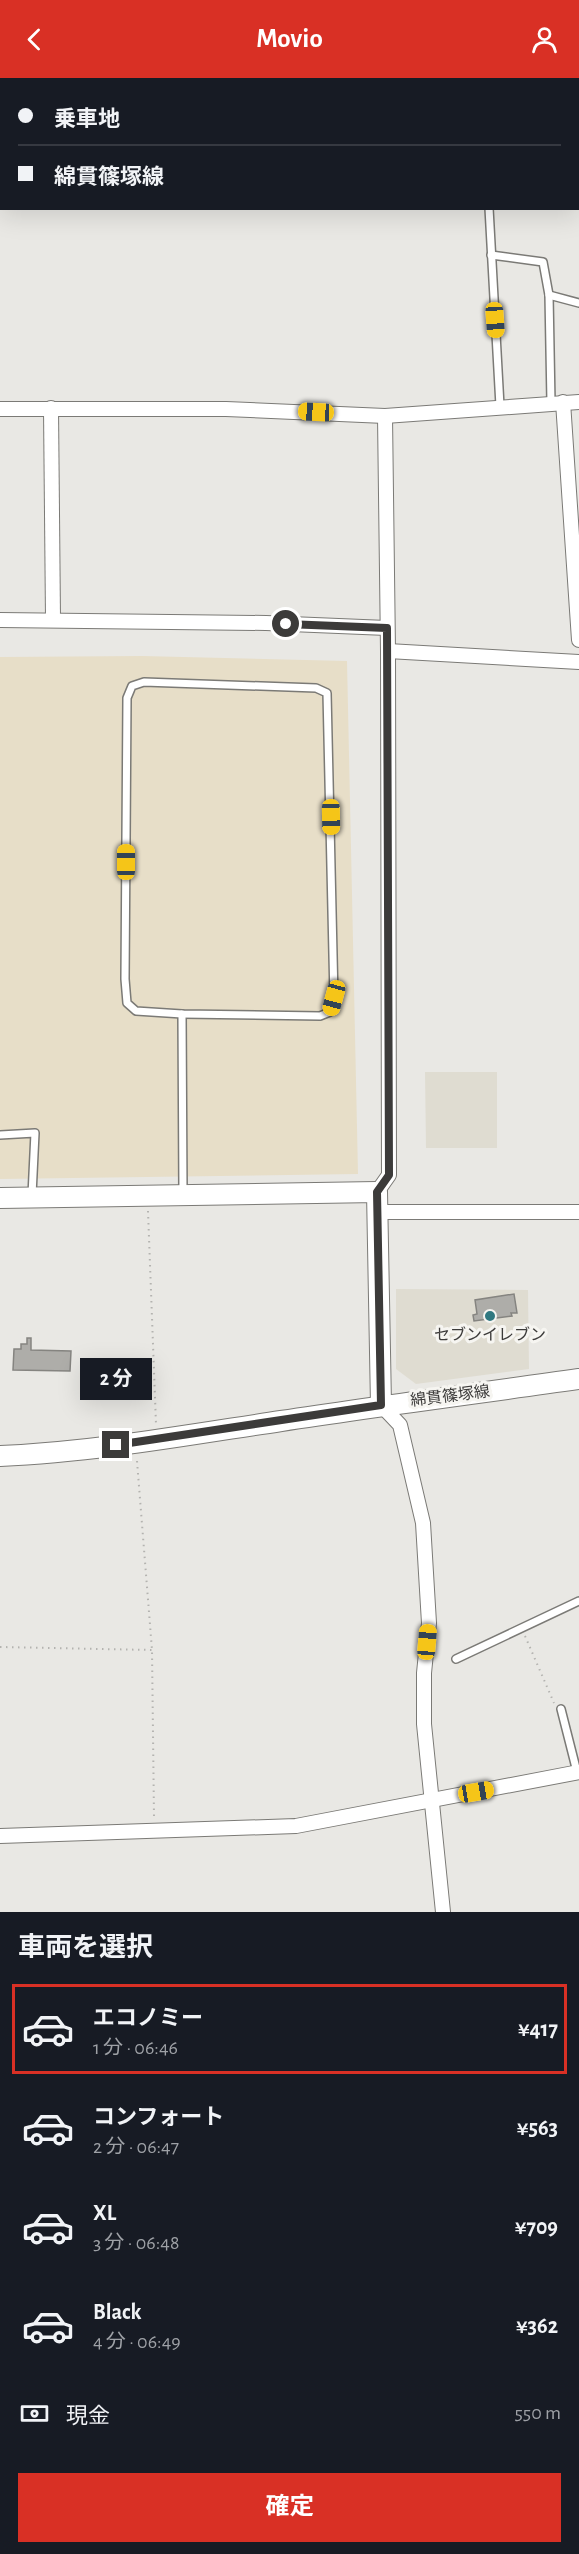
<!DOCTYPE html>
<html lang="ja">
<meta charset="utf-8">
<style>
:root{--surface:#171b24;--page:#242831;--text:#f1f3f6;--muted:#9ea1a6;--line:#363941;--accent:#d93025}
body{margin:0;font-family:"Alegreya Sans","Noto Sans JP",sans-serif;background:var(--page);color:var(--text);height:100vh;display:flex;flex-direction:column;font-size:22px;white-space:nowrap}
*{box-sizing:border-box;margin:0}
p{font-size:20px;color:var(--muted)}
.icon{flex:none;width:33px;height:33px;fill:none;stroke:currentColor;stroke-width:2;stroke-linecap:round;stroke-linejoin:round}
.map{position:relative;height:1834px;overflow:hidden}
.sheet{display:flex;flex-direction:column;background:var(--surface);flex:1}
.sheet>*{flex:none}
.guide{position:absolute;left:0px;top:0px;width:579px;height:132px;box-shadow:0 6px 24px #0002;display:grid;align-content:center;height:132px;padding:0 18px;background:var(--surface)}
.end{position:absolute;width:27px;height:27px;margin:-14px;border:8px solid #3c3b3a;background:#fff;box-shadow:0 0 0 3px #fff}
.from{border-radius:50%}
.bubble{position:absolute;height:42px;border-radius:0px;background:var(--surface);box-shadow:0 6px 24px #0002;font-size:20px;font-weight:700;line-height:42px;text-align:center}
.car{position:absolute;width:18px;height:36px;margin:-18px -9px;border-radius:8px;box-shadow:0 0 4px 2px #0007;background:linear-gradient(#f5c518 24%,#345 0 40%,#f5c518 0 76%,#345 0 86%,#f5c518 0)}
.guide b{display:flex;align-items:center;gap:21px;height:57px;font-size:22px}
.guide b+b{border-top:2px solid var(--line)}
.guide i{width:15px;height:15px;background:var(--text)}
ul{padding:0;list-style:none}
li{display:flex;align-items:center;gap:18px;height:90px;margin:0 12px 9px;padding:0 6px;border:3px solid transparent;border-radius:0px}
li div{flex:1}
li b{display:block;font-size:22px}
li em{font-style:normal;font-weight:700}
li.selected{border-color:var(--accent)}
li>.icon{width:54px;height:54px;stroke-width:1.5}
h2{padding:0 18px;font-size:27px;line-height:72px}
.pay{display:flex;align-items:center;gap:15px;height:66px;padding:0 18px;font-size:22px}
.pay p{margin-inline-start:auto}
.button{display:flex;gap:12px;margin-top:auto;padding:12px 18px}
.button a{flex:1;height:69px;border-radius:0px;background:var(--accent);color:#fff;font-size:24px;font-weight:700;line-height:69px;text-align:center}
header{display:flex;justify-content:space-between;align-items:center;height:78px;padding:0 18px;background:var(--accent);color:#fff;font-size:27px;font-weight:700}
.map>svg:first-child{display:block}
</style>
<header><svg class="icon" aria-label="back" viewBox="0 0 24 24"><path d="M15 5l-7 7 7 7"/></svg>Movio<svg class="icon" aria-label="person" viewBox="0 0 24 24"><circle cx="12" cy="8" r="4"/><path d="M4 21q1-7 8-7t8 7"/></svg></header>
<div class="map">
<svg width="579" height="1834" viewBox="0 0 579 1834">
<rect width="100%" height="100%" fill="#e9e8e4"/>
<g fill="#dfdcd1">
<path d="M425,994H497V1070H426Z"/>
<path d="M396,1211L528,1212L529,1291L416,1306L396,1291Z"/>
</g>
<path fill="#e7dec8" d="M142,578L347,583L358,1096L0,1101V579Z"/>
<g fill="#aeada9" stroke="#858480" stroke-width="1.5">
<path d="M514,1216L517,1235H511L512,1238L474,1243L473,1237L477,1236L475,1222Z"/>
<path d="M27,1260H31V1272L71,1273L70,1293L13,1292L14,1271H21V1266H27Z"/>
</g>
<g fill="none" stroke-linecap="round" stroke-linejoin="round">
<defs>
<g id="lane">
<path d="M488,0V2"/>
<path d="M489,130L500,328"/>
<path d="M491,177L543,184L549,217L551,325"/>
<path d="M549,217L579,225"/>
<path d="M144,604L316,610L327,615L334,920L330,934L320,938L182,936L136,933L127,925L125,901L127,620L132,608Z"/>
<path d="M182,936L183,1115"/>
<path d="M0,1057L35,1055L32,1117"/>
<path d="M456,1581L579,1523"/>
<path d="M561,1631L577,1694"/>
</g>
<g id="street">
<path d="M563,324L579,562"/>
<path d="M51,330L53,541"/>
<path d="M0,331H226L385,338L579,324"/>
<path d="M0,542L266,545L387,550"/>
<path d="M388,573L579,584"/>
<path d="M377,1114L389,1097L388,573L385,338"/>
<path d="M378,1134H579"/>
<path d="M381,1327L400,1347L423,1445L429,1545L424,1595V1646L443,1834"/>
<path d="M0,1758L296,1748L579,1694"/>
</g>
<g id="secondary">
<path d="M0,1120L377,1114L381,1327"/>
<path d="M0,1378C94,1374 188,1357 281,1343C380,1328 480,1315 579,1301"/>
</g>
</defs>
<use href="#lane" stroke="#7b7a76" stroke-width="10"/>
<use href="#street" stroke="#7b7a76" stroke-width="16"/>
<use href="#secondary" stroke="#7b7a76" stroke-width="22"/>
<g stroke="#b4b3b0" stroke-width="2" stroke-dasharray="1.5 4.5" stroke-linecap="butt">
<path d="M184,2L192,0"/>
<path d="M578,18L579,19"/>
<path d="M0,32H2"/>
<path d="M0,116L2,115"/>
<path d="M148,1133L156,1346"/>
<path d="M137,1383L152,1572L154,1739"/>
<path d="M525,1558L554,1625"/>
<path d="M0,1569L152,1572"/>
</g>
<use href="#lane" stroke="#fff" stroke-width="7"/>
<use href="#street" stroke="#fff" stroke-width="14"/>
<use href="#secondary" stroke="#fff" stroke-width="20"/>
</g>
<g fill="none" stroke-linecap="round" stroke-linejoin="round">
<path stroke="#3c3b3a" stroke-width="8" d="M116,1367L381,1327L377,1114L389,1097L387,550L286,546"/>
</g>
<circle fill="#307880" stroke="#f6f5f1" stroke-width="2" cx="490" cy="1238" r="6"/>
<g text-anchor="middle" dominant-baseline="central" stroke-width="6" stroke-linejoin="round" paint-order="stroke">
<g font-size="16" fill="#3c3b3a" stroke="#f6f5f1">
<text x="490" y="1257">セブンイレブン</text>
</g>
<g font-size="16" fill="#3c3b3a" stroke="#f6f5f1">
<text transform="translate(450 1318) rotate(-7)">綿貫篠塚線</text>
</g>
</g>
</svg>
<i class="end from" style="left:286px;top:546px"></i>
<i class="end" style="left:116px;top:1367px"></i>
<div class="bubble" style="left:80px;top:1280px;width:72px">2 分</div>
<i class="car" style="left:495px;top:242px;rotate:176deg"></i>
<i class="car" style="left:316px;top:334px;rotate:273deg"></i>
<i class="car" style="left:331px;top:739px;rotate:179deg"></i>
<i class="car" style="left:126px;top:784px;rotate:0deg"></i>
<i class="car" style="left:334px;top:920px;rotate:195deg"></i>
<i class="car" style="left:427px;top:1564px;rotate:5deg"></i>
<i class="car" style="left:476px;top:1714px;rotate:80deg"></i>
<div class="guide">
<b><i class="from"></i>乗車地</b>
<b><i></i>綿貫篠塚線</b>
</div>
</div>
<section class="sheet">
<h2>車両を選択</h2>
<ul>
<li class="selected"><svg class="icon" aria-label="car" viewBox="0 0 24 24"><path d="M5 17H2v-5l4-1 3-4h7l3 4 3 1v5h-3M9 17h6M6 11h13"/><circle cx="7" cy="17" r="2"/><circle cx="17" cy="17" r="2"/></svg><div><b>エコノミー</b><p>1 分 · 06:46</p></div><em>¥417</em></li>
<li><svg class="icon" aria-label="car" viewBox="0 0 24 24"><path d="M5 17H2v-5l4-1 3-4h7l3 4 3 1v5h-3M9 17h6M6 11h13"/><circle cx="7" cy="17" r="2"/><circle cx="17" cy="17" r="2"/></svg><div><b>コンフォート</b><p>2 分 · 06:47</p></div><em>¥563</em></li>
<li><svg class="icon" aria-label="car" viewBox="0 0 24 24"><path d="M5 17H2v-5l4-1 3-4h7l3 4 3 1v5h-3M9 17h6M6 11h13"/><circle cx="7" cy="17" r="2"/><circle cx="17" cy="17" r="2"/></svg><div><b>XL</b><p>3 分 · 06:48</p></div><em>¥709</em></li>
<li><svg class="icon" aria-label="car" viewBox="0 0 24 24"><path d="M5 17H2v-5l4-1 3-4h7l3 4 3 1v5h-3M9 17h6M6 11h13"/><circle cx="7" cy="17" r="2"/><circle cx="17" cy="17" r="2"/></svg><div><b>Black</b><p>4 分 · 06:49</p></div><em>¥362</em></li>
</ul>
<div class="pay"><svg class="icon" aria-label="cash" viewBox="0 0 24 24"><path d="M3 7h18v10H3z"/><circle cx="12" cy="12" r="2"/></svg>現金<p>550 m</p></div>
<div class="button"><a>確定</a></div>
</section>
